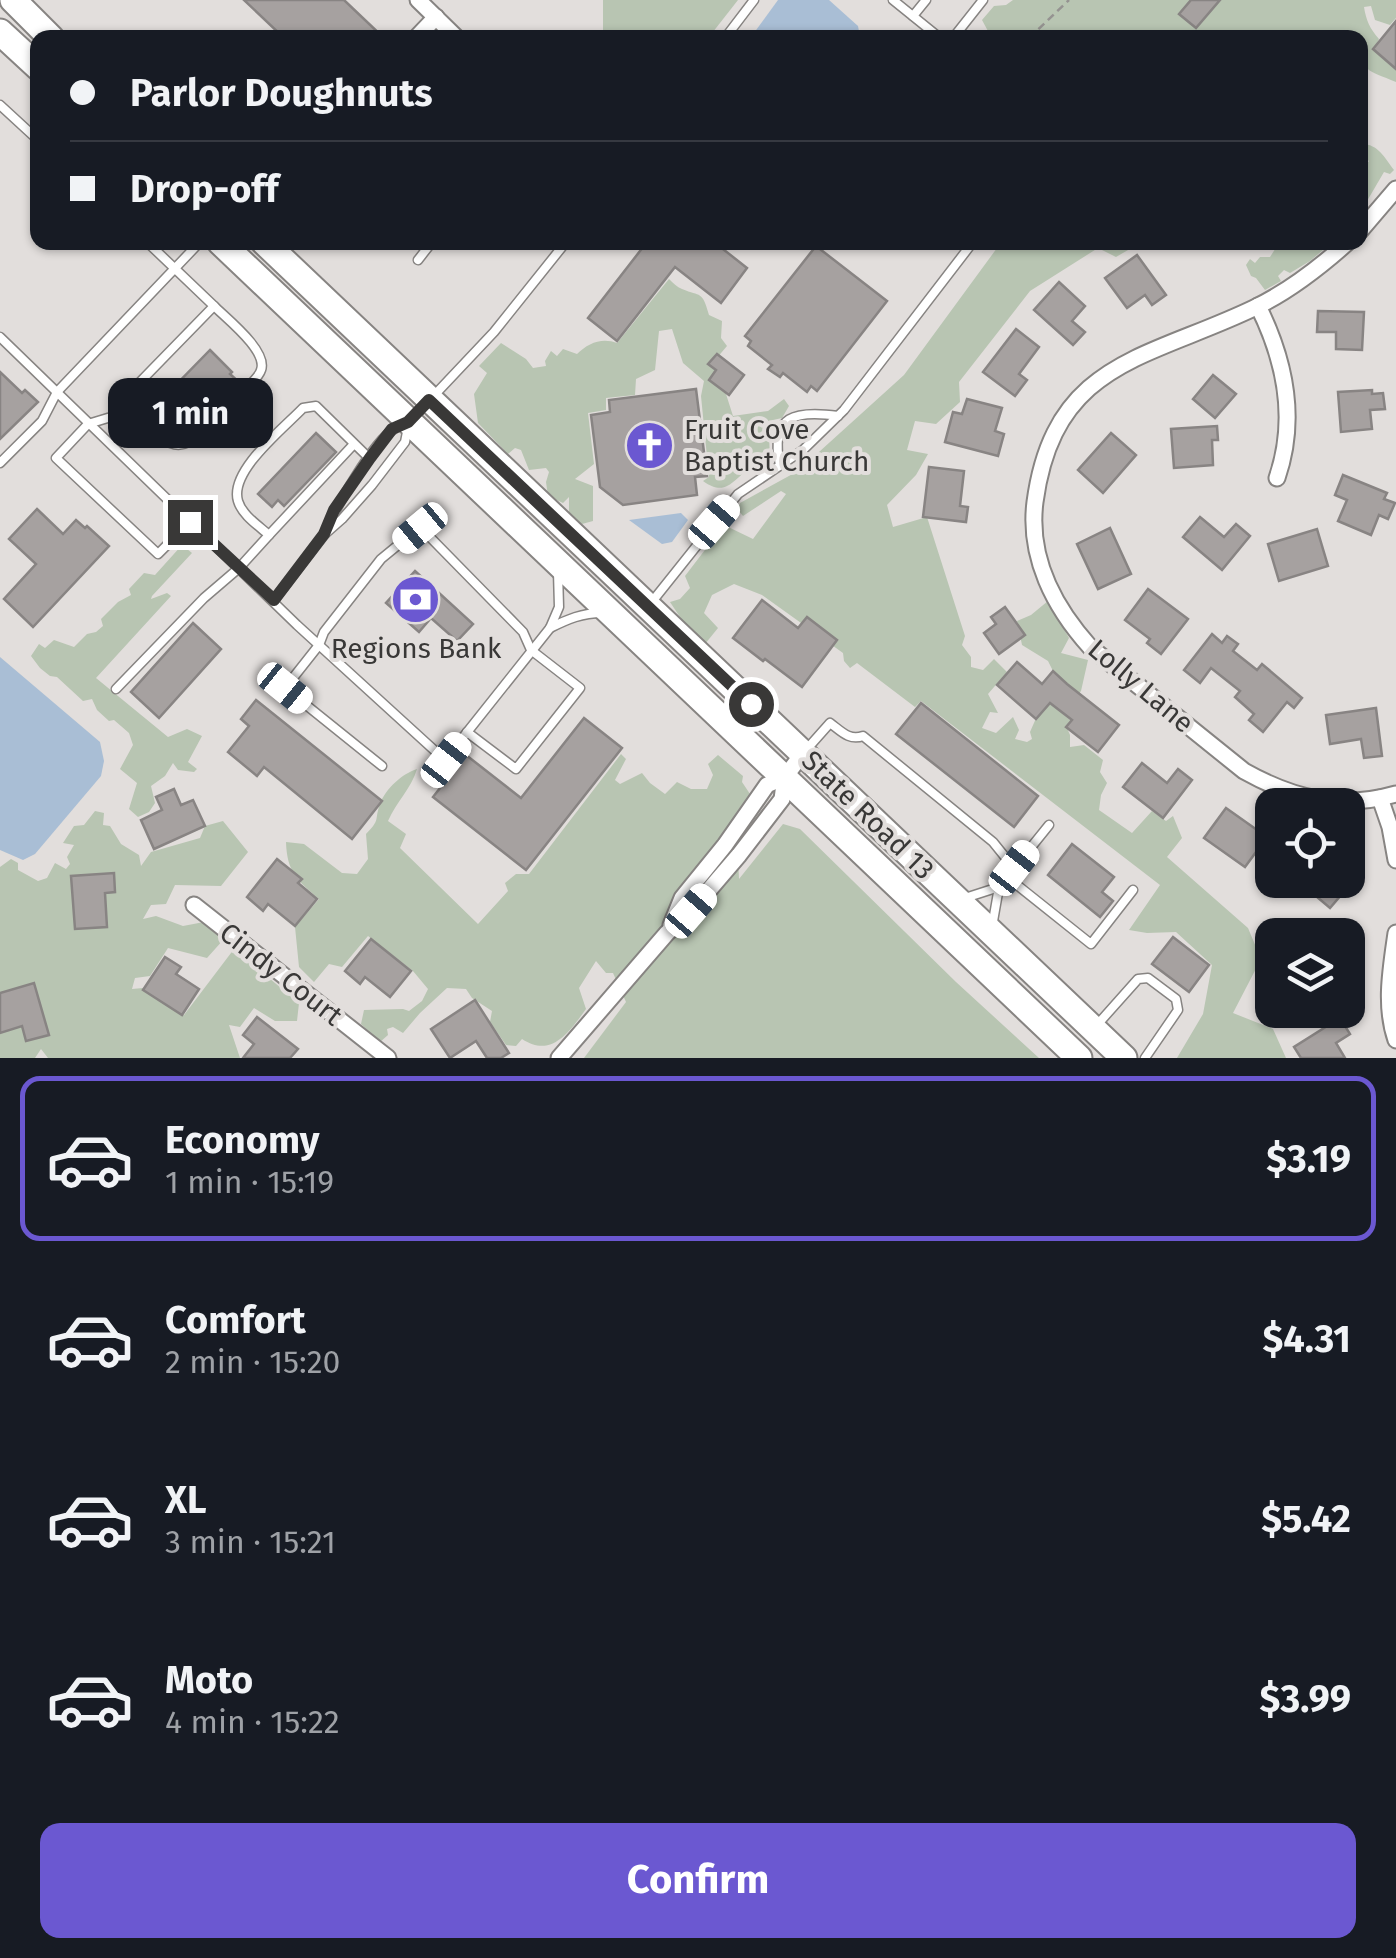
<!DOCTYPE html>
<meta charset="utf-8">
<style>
:root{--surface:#171b24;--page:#242831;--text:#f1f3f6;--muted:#9ea1a6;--line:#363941;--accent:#6b58d1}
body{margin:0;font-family:"Fira Sans",sans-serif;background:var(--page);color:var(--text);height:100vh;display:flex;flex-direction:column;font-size:38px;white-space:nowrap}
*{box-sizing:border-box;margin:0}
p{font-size:32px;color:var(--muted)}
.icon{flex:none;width:55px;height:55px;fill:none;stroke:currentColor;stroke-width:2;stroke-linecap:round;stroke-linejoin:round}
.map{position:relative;height:1058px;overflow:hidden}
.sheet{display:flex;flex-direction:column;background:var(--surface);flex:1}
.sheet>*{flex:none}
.banner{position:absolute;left:30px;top:30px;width:1338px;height:220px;border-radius:20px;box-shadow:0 2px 8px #0004;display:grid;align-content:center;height:220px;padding:0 40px;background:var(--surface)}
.tools{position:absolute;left:1255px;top:788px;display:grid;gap:20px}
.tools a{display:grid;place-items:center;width:110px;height:110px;border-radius:20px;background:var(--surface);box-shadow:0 2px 8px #0004;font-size:50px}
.end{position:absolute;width:45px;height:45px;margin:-22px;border:12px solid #393837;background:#fff;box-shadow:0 0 0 5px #fff}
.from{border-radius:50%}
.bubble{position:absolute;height:70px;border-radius:20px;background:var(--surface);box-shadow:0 2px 8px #0004;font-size:32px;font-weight:700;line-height:70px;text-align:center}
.car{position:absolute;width:30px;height:60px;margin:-30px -15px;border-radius:12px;box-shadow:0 0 8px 2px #0007;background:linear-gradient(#fff 24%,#345 0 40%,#fff 0 76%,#345 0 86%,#fff 0)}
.banner b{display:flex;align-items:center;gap:35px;height:95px;font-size:38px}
.banner b+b{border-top:2px solid var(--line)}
.banner i{width:25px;height:25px;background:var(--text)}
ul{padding:18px 0 0;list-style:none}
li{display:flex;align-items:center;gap:30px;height:165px;margin:0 20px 15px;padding:0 20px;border:5px solid transparent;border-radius:20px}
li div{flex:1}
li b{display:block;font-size:38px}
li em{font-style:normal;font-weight:700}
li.active{border-color:var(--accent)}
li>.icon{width:90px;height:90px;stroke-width:1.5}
.cta{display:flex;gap:20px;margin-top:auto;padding:20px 40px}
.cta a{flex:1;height:115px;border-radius:20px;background:var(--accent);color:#fff;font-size:40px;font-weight:700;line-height:115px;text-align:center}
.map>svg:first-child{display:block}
</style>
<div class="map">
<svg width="1396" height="1058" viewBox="0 0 1396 1058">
<rect width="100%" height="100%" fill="#e2dedc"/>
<g fill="#b8c5b2">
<path d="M603,0H738L709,37L603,38Z"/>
<path d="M1013,0H1396V18L1390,25L1375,20L1371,6L1364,7C1366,20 1370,29 1379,39L1377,43L1384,50L1381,57L1396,68V82C1368,70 1360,73 1360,38H1009L1010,35L1001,30L989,33L982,20L994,6L1006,5Z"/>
<path d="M1362,144C1378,144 1385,158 1394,170L1390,174L1384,172L1360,213V172L1369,161L1360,154Z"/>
<path d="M1011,242L1158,243L1135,246L1116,257L1098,248L1030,291L959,382L960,402L936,424L915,421L907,450L928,454L916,475L887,505L893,527L927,517L965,636L962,645L971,657V667L983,670L994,659L1007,672L988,694L998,713L990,712L982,728L996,733L1013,717L1019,730L1015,739L1027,742L1032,739L1030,732L1055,675L1048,661L1022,645L1017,621L1031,615L1048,601L1069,638L1061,653L1088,660L1081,691L1063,714L1071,721L1067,728L1070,735V747L1084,745L1103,760L1100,772L1107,783L1101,795L1099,810L1132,833L1152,811L1166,821L1173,816L1182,838L1167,857L1248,928L1261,959L1233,1013L1273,1029L1286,1058H1177L1203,1014L1212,965L1176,932L1147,933L1129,930L1160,885L921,701L915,707L857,663L850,668L844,661L843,653L762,595L734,584L712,595L704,613L718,628L705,644L682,620L670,602L680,599L690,588L685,576L724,525L753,539L786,494L781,491L743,516L738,510L740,503L798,471L904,375L997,248Z"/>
<path d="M1279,243V242L1331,243L1310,261L1290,273L1284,270L1278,276L1281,281L1265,290L1256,278L1251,276L1246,265L1250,259L1255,263L1260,257H1270Z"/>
<path d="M669,279C673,283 677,287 682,289C701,297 702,290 709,315L722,321L721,338L727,346L716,359L721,370L714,384L726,394L733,416L768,411L784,399L789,406L782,418L773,420L769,434L770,461C765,463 759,464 754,466C733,477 728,499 703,481L709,477L701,396L704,381L683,363L672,329L659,331L655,370L636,379L635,395L606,398V410L588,413L594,464L575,479L593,486V521L582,524L569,517V497L563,503L548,496L546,482L549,472L546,468L529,470L521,450L515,448L508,454L478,423L474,394L487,373L479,366L501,343L526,359L533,368L546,366L545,361L551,351L557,356L563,349L577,354C588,343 602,337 617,343Z"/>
<path d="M182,545L192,553L152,596L151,599L167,593L171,596L96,678L168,737L187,729L202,736L188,762L197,769L194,772L178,770L173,763L165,776L151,786L155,803L149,812L138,817L129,809L137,783L120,769L133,745L129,733L114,720L109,721L97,710L92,699L83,701L57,677L50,676L40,668L31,656L39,644L45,648L54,640L74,647L87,634L96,632L103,626L101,619L118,602L131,595L129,589L144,573L155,575Z"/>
<path d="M621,754L626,759L615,780L620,784L642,773L650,783L665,794L677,782L691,789H707L713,775L708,764L718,755L743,776L742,782L750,794L736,813L739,879L783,824L800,829L956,982L1039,1058H584L626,1002L613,973H606L596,961L579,988L586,1009C568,1034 551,1058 522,1039L516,1046L506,1045L490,1022L492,1011L472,998L466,989L447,988L420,1013L403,1033L393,1027L387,1029L388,1035L380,1042L361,1024L364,1010L403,1009L409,1011L422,1001L428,989L413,971L368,936L342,967L329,964L314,982L299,967L295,927L319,899C297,880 287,872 286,842L304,844L342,873L357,874L368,859L366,834C381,819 374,820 380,804C386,788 402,774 417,769C411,789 396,802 388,821L406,834L400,848L478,924L508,891L505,883L516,874H529Z"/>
<path d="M95,811L104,813L103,825L110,826L121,844L139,855L141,866L151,852L200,838L205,826L223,821L248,852L221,886L175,885L166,904L151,905L143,919L156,916L183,926L204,922L224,939L207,958L168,948L150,976L135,978L132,989L143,988L184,1015L234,949L299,1003L297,1021H275L254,1008L240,1027L229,1025L240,1058H48L41,1049L35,1058H0V867L11,859L18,863V870L38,881L47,878L55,863L66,869L70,864L67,857L74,845L63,843L74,826L84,825Z"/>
</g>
<g fill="#a9bed5">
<path d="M778,0H829L858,26L860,37H751Z"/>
<path d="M681,513L688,520L672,542L662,544L629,520Z"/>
<path d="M0,657L100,742L104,761L101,776L35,854L23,860L0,850Z"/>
</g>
<g fill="#a6a1a0" stroke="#888483" stroke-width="2.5">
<path d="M244,0H344L384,38H284Z"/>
<path d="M1191,0H1220L1196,28L1179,14Z"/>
<path d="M1396,21V69L1373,49Z"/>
<path d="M647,242H714L747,268L721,303L675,267L617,341L588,318Z"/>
<path d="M816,246L887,301L817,391L811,386L807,392L783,373L780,377L768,369L772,365L748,346L751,341L745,336Z"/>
<path d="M1137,255L1166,295L1152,305L1145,295L1127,308L1105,278Z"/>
<path d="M1059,282L1085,306L1072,321L1085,332L1073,345L1034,310Z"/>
<path d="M1318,311L1364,312L1362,350L1336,349V332H1317Z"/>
<path d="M1016,329L1039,347L1019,374L1027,380L1015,396L983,372Z"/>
<path d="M210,350L232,372L230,374L241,384L239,388L240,394L245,396L251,394L259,402L244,417L236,410L238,405L237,399L232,397L225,399L217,391L191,417L167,394Z"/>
<path d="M717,354L744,375L729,395L709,380L716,370L708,364Z"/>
<path d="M0,372L22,393L25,390L38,402L0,439Z"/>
<path d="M1213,375L1236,394L1215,418L1193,399Z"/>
<path d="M696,389L707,476L695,477L697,495L623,505L600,487L591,415L610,412L609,400Z"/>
<path d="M1372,390V394L1383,393L1385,409L1370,410L1372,429L1341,432L1338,392Z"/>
<path d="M967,399L1002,408L995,431L1004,434L998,456L945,442L953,412L962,414Z"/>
<path d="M1217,426L1218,440H1212L1213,465L1174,468L1171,429Z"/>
<path d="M316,433L336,452L284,506L278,500L272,507L258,494Z"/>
<path d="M1111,433L1136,455L1103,493L1078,470Z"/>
<path d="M929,467L964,471L960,506L968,507L966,522L923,517Z"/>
<path d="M1343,475L1387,493L1384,499L1395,503L1388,519L1379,515L1371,535L1338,521L1347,500L1335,495Z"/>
<path d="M37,509L63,534L76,520L85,528L87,526L109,546L33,627L4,599L36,564L9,539Z"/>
<path d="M1200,517L1224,537L1236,524L1250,536L1222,570L1183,537Z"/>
<path d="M1110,528L1131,574L1098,589L1077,544Z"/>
<path d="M1317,529L1328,566L1279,581L1268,544Z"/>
<path d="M415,571L473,624L457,641L431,618L419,632L386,603Z"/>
<path d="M1148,589L1188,619L1161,654L1147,643L1150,639L1125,620Z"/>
<path d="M762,600L798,628L807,617L837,640L802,687L765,659L763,661L733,638Z"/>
<path d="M1005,607L1025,635L999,654L984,633L996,624L991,617Z"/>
<path d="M193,623L221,649L159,718L131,692Z"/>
<path d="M1212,634L1222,643L1227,636L1238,644L1233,651L1257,670L1262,664L1302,698L1294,708L1287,702L1263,732L1249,720L1254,714L1235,697L1240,691L1211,668L1200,683L1184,670Z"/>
<path d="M1017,662L1042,684L1053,671L1067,684L1119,725L1098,752L1066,727L1072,720L1050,703L1036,719L997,685Z"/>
<path d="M256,700L382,801L352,839L264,767L257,776L228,752L249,726L241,719Z"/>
<path d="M921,703L1038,796L1014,827L896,734Z"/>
<path d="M1376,708L1382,756L1364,758L1361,739L1330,744L1326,715Z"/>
<path d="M584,718L622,748L526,870L433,797L466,755L521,798Z"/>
<path d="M1142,763L1167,783L1178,769L1192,780L1163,818L1123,787Z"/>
<path d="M174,789L181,805L193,800L205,826L154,849L141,820L162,810L156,797Z"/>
<path d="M1226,808L1267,837L1245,867L1204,838Z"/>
<path d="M1072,844L1114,877L1102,892L1113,901L1100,917L1048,875Z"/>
<path d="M277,859L302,879L298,883L317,899L295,926L268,904L263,911L247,897Z"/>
<path d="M114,873L115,892L105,893L107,927L75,929L71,876Z"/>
<path d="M1297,880H1338L1347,888L1330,908Z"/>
<path d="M1173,937L1209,965L1189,992L1152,964Z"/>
<path d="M371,939L411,971L390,997L365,977L360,984L345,971Z"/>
<path d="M165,957L181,967L176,974L199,989L182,1015L143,990Z"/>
<path d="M34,983L49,1035L26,1041L22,1026L0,1033V993Z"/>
<path d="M475,1000L509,1053L501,1058H487L476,1041L450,1058L431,1029Z"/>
<path d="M257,1017L298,1049L290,1058H243L254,1044L243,1035Z"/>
<path d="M1340,1018L1350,1034L1336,1043L1345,1058H1301L1294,1047Z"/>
</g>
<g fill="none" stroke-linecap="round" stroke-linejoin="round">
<defs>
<g id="service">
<path d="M893,0L940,38"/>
<path d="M913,16L926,0"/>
<path d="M725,38L754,0"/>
<path d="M953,38L983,0"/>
<path d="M0,105L38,140"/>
<path d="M147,242L214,306L137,385L111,417L88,424L56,458L158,554L190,522"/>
<path d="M418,260L432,242"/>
<path d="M214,306C227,319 268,351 261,370C259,377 251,383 246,389"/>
<path d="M0,337L297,625L445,760L550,628L559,607L558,572"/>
<path d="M123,402C178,455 175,462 231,404"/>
<path d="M354,444L269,535C259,526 242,515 238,501C229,471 284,428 303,408L316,406L369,458"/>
<path d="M0,463L42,421L57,392L200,242"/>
<path d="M780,465C769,415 796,410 838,416"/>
<path d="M325,534C334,510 373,442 394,429C398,426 404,424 409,422L494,332L566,242"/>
<path d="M274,600L325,534L342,519L372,485L405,442L408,427"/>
<path d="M651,603L738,494L803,450L844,410L973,242"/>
<path d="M550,628C568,619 582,613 602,613"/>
<path d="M116,689L204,598L239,568L269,535"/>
<path d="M806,750L830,723C841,731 849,741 863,736L993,842L1014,868"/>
<path d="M382,766L285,688L319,645L324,632L381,559L420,527L523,632L531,650L580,688L516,769L467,732"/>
<path d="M1007,877L1091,944L1133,890"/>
<path d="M965,898L999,887"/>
<path d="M992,927L999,887L1049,825"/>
<path d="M1097,1025L1138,979L1148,978L1176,999L1178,1010L1145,1058"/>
</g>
<g id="minor">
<path d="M418,0L457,38"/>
<path d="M416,38L436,17"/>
<path d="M1360,231L1396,189"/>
<path d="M1348,242C1319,268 1288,292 1254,308C1148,359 1054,361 1035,502C1028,557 1054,607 1090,647L1244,771C1294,799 1340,810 1396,794"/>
<path d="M1258,306C1285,360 1297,420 1277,478"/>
<path d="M1380,798L1390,827L1396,860"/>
<path d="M194,905L388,1058"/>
<path d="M671,925L682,898L725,845L767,785L785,777L803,753"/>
<path d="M1396,933C1391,968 1384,1006 1396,1040"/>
<path d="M559,1058L667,933L691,911L739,855L782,799L785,777"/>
</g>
<g id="primary">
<path d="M13,0L51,38"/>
<path d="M0,32L38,67"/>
<path d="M220,242L1079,1058"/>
<path d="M264,242L1124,1058"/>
</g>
</defs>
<use href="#service" stroke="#878482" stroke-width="11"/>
<use href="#minor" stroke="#878482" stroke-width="19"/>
<use href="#primary" stroke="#878482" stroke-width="29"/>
<path stroke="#959391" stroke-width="2.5" stroke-dasharray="8 5" stroke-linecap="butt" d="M1029,38L1069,0"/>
<use href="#service" stroke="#fff" stroke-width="8"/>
<use href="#minor" stroke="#fff" stroke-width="15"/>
<use href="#primary" stroke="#fff" stroke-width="25"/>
</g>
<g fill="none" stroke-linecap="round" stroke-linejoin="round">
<path stroke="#393837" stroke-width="12" d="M190,522L274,600L324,534L334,510L370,458L392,429L408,422L429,400L751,704"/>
</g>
<defs>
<symbol id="church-disc" viewBox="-11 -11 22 22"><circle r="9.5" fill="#6b58d1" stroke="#e2dedc"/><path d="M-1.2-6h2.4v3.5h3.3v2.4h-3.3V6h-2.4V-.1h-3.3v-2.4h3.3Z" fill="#fff"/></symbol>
<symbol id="bank-disc" viewBox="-11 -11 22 22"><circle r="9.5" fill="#6b58d1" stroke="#e2dedc"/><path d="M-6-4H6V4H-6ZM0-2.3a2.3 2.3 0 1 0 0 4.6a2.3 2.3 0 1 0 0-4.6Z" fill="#fff"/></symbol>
</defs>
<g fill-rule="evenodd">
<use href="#church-disc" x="622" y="418" width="55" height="55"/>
<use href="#bank-disc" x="388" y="572" width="55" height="55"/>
</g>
<g text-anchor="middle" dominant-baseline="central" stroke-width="8" stroke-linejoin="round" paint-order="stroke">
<g font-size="28" fill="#393837" stroke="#e2dedc" text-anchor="start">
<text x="684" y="429">Fruit Cove<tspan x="684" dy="32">Baptist Church</tspan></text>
<text x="416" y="648" text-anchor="middle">Regions Bank</text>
</g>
<g font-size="28" fill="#393837" stroke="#e2dedc">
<text transform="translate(1141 686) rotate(40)">Lolly Lane</text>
<text transform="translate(868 815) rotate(44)">State Road 13</text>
<text transform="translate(281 974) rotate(38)">Cindy Court</text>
</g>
</g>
</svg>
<div class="tools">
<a><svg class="icon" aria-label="locate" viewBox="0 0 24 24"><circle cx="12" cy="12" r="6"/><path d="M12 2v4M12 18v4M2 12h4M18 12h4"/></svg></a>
<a><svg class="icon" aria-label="layers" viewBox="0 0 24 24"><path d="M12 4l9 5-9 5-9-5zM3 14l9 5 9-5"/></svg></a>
</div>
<i class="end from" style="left:751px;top:704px"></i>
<i class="end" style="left:190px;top:522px"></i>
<div class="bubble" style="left:108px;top:378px;width:165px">1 min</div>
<i class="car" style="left:714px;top:522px;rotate:41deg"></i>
<i class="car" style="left:420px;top:528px;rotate:230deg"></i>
<i class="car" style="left:285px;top:688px;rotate:129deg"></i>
<i class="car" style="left:446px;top:760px;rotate:38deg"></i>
<i class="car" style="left:1014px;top:868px;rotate:38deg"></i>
<i class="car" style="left:691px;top:911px;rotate:41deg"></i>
<div class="banner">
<b><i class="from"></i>Parlor Doughnuts</b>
<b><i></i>Drop-off</b>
</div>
</div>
<section class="sheet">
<ul>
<li class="active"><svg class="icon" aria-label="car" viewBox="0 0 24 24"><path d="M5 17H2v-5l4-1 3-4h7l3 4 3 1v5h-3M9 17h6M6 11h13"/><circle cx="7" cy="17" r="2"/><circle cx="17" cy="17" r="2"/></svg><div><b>Economy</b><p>1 min · 15:19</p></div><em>$3.19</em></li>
<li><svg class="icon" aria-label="car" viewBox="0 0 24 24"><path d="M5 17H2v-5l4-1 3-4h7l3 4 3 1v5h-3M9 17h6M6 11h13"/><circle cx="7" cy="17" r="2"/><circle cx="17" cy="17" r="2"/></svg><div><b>Comfort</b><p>2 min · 15:20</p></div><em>$4.31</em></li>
<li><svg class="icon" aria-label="car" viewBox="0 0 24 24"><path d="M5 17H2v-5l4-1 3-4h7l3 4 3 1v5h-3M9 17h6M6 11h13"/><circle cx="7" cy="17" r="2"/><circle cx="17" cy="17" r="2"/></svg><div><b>XL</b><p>3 min · 15:21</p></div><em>$5.42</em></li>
<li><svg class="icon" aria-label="car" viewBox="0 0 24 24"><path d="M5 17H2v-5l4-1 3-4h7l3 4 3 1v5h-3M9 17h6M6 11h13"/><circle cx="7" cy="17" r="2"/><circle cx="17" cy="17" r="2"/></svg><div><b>Moto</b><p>4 min · 15:22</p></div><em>$3.99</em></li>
</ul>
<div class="cta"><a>Confirm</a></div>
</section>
